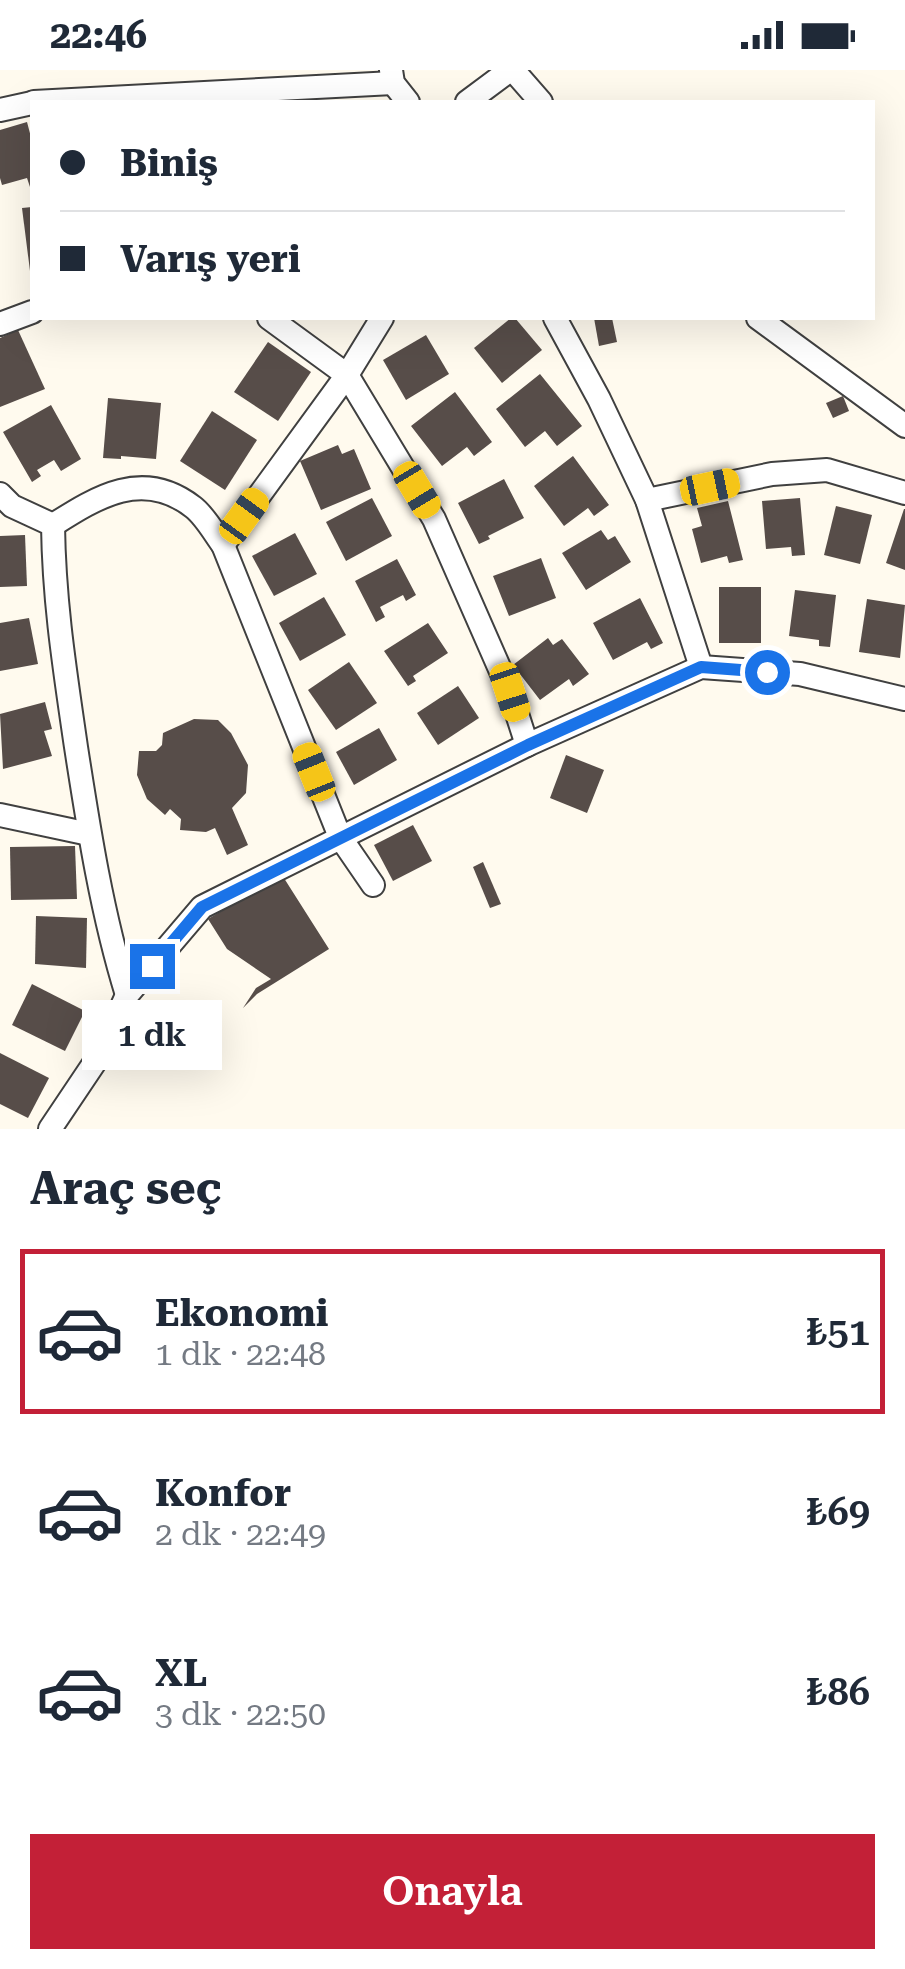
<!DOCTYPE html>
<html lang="tr">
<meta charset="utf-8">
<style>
:root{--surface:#fff;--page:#f2f2f3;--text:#1f2937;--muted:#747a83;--line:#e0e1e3;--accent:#c32037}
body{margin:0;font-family:"Roboto Serif",serif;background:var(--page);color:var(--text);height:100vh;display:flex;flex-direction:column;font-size:38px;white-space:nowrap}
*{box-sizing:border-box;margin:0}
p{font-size:32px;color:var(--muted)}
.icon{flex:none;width:55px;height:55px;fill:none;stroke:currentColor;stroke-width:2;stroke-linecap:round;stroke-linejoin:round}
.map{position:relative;height:1059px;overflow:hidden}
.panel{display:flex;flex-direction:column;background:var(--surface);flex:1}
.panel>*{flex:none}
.banner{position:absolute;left:30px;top:30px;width:845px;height:220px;border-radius:0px;box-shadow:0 10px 40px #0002;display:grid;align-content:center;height:220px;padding:0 30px;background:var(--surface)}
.end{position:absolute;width:45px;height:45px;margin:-22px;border:12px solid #1a73e8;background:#fff;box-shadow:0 0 0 5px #fff}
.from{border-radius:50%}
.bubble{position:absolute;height:70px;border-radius:0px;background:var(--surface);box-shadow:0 10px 40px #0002;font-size:32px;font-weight:600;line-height:70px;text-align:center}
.car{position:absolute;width:30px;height:60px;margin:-30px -15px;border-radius:12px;box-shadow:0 0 8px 2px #0007;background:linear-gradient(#f5c518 24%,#345 0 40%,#f5c518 0 76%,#345 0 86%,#f5c518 0)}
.banner b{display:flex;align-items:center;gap:35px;height:95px;font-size:38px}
.banner b+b{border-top:2px solid var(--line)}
.banner i{width:25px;height:25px;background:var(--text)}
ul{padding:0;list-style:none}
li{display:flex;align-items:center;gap:30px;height:165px;margin:0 20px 15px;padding:0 10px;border:5px solid transparent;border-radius:0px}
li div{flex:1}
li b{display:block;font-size:38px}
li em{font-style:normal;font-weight:600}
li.selected{border-color:var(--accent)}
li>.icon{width:90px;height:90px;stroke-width:1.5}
h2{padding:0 30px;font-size:45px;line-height:120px}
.button{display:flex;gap:20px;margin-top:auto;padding:20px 30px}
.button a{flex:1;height:115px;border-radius:0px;background:var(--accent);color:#fff;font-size:40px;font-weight:600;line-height:115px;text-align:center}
.status{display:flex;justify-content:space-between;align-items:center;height:70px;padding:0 50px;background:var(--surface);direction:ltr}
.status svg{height:28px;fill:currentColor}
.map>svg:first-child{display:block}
</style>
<div class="status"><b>22:46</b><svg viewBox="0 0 49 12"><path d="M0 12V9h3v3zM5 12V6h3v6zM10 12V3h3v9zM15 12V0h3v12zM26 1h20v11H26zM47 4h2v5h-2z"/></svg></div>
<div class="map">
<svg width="905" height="1059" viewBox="0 0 905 1059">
<rect width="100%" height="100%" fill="#fffaee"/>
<g fill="#574d49">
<path d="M27,52L32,71V123L27,108L2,115L0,108V60Z"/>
<path d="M32,137V201H30L22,138Z"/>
<path d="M511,248H515L542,280L502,313L474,278Z"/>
<path d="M594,248H612L617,272L599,276Z"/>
<path d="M18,260L45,319L0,337V268Z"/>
<path d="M426,265L449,304L406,330L383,290Z"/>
<path d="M268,272L311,302L278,351L234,322Z"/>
<path d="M540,304L582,356L557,376L545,361L525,377L496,339Z"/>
<path d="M455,322L492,372L474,386L467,377L442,396L411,356Z"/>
<path d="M843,326L849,341L833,348L826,333Z"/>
<path d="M108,328L161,333L156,389L121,386V389L103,388Z"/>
<path d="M51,335L81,389L61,401L54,390L37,400L41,406L32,412L3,362Z"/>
<path d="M212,341L257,370L225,420L180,391Z"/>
<path d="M338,375L342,384L354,379L371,419L321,440L300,391Z"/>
<path d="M573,386L609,435L594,446L588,438L564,456L534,416Z"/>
<path d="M504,409L524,448L488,466L490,469L479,474L458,433Z"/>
<path d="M372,428L392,466L346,491L326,452Z"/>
<path d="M800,428L805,485L792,486L791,477L766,479L762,431Z"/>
<path d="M728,431L743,490L729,493L727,486L701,493L692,459L702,456L697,438Z"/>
<path d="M836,436L872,445L860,494L824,485Z"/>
<path d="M904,439H905V500L886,493Z"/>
<path d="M601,460L608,470L615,466L631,492L586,520L562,483Z"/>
<path d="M295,463L317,504L274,526L252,486Z"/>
<path d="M25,465L27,516L0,517V466Z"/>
<path d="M541,488L556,528L509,546L493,506Z"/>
<path d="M397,489L416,525L406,531L403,525L380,537L385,547L376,552L355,511Z"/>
<rect x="719" y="517" width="42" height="56"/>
<path d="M795,520L836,525L830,577L819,576V570L789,566Z"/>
<path d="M324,527L346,565L300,591L279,553Z"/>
<path d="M640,528L663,573L651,579L647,572L613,590L593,553Z"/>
<path d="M867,529L905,535L900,588L859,582Z"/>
<path d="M29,548L38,594L0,601V553Z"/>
<path d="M428,553L448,583L413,606L416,611L408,616L384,581Z"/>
<path d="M548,568L553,575L562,569L589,604L573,616L569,609L540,630L513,595Z"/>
<path d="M349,592L377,633L336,660L308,620Z"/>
<path d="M458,616L479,648L438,675L417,643Z"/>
<path d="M45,632L52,659L44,661L52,686L3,699L0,644Z"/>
<path d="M194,649L218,650L231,663L248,695L246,723L232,738L248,775L227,785L215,758L206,762L180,760L181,749L170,739L165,745L147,729L137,705L139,681H156L162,675L163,663Z"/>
<path d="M379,658L397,690L354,715L336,682Z"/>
<path d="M566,685L604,700L587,743L550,728Z"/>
<path d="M413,755L432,791L393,811L374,775Z"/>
<path d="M75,776L77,829L11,830L10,777Z"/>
<path d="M483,792L501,834L490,838L473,797Z"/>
<path d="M282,805L329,879L257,924L243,938L256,918L271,909L227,879L208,849Z"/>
<path d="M36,846L87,848L86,898L35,894Z"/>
<path d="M32,914L85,941L65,981L12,955Z"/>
<path d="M0,983L49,1008L28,1048L0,1034Z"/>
</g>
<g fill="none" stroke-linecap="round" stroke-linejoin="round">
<defs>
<g id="minor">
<path d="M391,0L393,13L408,32"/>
<path d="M513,0L541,32"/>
<path d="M34,32L393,13"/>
<path d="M467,32L510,0"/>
<path d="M0,40L32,33"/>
<path d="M269,248L347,305L434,449L510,622L527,675L701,597L800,604L905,629"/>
<path d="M555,248L599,329L647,430L701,597"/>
<path d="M758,248L905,356"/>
<path d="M0,254L32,242"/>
<path d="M0,424L12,436L53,455C54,533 65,601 76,677C89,761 102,844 127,925"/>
<path d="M647,430L772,404L827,400L905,423"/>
<path d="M53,455C97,427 143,398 193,437C205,446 214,463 223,475L340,767L373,815"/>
<path d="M223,475L347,305L382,248"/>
<path d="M0,745L89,764"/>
<path d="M50,1059L101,983L127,925L202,837L527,675"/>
</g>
</defs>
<use href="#minor" stroke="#404040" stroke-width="26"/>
<use href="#minor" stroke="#fff" stroke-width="22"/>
</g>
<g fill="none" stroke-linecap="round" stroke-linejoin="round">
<path stroke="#1a73e8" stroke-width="12" d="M152,896L202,837L528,675L701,597L767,602"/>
</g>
</svg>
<i class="end from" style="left:767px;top:602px"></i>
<i class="end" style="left:152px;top:896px"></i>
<div class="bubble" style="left:82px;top:930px;width:140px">1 dk</div>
<i class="car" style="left:710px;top:417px;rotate:78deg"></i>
<i class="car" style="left:417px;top:420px;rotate:149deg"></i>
<i class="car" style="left:244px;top:446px;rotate:36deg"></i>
<i class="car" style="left:510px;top:622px;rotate:162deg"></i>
<i class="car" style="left:314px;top:702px;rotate:338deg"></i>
<div class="banner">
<b><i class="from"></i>Biniş</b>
<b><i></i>Varış yeri</b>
</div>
</div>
<section class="panel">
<h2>Araç seç</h2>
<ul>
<li class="selected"><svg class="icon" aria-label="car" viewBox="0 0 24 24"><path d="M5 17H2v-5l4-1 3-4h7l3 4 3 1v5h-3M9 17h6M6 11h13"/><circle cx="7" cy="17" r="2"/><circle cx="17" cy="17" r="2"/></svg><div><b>Ekonomi</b><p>1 dk · 22:48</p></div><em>₺51</em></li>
<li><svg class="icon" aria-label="car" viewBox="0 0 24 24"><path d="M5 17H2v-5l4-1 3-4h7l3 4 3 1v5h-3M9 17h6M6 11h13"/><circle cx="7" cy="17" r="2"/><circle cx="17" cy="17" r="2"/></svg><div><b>Konfor</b><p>2 dk · 22:49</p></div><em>₺69</em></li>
<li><svg class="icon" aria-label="car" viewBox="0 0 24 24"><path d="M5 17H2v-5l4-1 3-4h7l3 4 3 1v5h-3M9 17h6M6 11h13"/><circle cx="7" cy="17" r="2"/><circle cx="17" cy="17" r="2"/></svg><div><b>XL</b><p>3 dk · 22:50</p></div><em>₺86</em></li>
</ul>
<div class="button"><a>Onayla</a></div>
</section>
